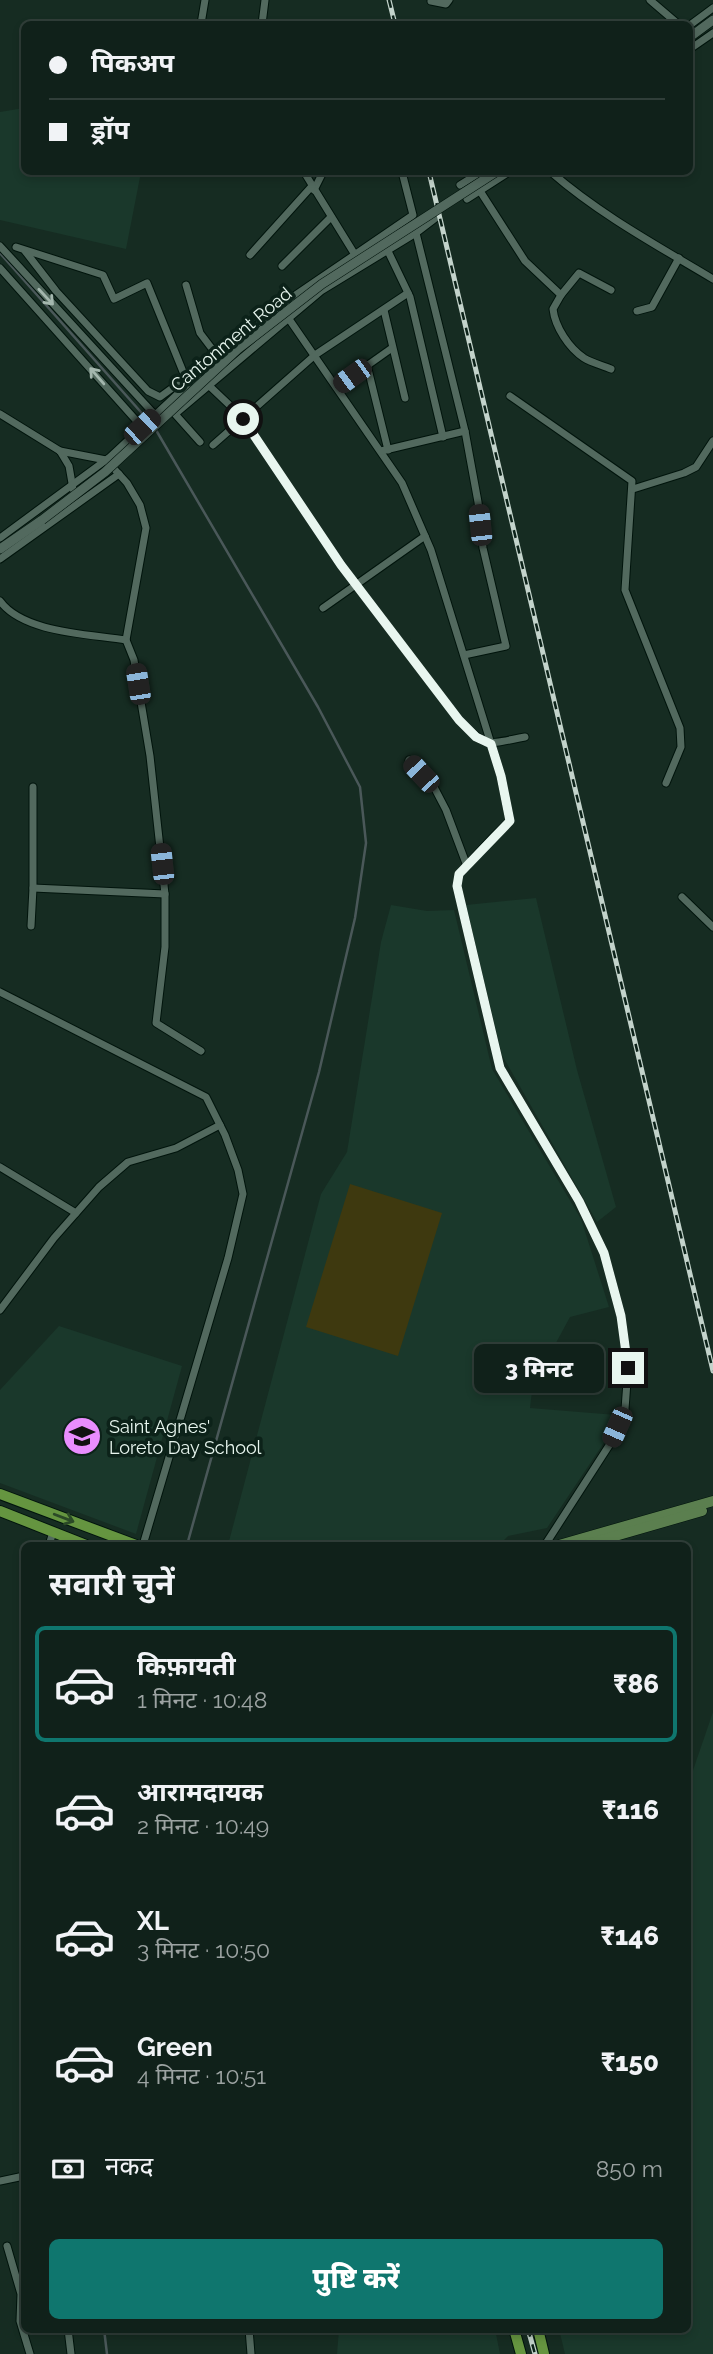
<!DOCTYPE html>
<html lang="hi">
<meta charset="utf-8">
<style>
:root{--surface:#10211a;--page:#1e2e27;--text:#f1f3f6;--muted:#9ca3a2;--line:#303e39;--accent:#0f766e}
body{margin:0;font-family:Raleway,"Noto Sans Devanagari",sans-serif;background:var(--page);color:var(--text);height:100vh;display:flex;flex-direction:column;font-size:26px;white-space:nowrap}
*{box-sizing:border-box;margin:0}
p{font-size:23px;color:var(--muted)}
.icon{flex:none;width:38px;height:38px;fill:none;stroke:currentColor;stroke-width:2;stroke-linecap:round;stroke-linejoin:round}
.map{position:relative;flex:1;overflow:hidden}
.sheet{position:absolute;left:21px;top:1542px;width:670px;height:791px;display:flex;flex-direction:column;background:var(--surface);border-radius:10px;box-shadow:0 4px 10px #0003,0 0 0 2px var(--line)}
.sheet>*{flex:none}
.banner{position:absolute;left:21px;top:21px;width:672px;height:154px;border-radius:10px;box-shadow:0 4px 10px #0003,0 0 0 2px var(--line);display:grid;align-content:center;height:154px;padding:0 28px;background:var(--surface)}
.end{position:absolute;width:32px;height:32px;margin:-16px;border:9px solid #e8f6ef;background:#111;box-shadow:0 0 0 4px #111}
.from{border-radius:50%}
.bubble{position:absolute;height:49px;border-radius:10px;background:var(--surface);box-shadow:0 4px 10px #0003,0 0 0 2px var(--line);font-size:23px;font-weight:800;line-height:49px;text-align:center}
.car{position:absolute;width:21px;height:42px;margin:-21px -10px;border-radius:9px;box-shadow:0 0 5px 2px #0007;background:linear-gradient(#222 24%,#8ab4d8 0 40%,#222 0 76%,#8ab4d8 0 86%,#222 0)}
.banner b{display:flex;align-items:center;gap:24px;height:66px;font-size:26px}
.banner b+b{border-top:2px solid var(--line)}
.banner i{width:18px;height:18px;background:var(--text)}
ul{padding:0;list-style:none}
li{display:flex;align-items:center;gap:21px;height:116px;margin:0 14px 10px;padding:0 14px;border:4px solid transparent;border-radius:10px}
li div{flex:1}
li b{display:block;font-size:26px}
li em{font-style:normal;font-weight:800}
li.current{border-color:var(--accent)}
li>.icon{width:63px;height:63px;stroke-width:1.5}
h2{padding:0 28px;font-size:32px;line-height:84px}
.pay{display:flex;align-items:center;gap:18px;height:77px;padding:0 28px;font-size:26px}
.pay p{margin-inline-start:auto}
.action{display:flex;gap:14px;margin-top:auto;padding:14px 28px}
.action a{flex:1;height:80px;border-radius:10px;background:var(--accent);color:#fff;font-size:28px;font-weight:800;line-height:80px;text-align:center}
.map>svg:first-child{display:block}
</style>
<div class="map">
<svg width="713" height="2354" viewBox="0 0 713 2354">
<rect width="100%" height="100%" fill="#162c22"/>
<g fill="#1a382b">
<path d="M24,108V172H141L126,249L0,220V112Z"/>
<path d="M536,898L577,1070L616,1207L597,1222L502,1055L466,905Z"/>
<path d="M391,905L427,911L454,910L492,1069L581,1219L609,1307L570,1317L551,1352L509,1355L501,1382L532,1391L530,1408L616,1415L605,1441L547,1528L508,1536L499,1545H228L321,1194L347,1152L381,942Z"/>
<path d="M59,1326L182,1366L136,1534L0,1483V1390Z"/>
<path d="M713,1712V2354H565L559,2329H688V1785Z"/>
<path d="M339,2329H495L500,2354H337Z"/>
</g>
<path fill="#3e390f" d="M350,1184L442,1213L398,1356L306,1327Z"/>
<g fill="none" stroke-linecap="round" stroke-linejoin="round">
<g stroke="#4a5859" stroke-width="2.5">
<path d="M0,253L147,419"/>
<path d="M156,430L318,707L360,787L366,843L355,918L319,1072L187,1545"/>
<path d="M104,2329L107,2354"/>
</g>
<defs>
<g id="minor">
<path d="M650,0L678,24"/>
<path d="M431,1L446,4L449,0"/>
<path d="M201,24L205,0"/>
<path d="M262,24L265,0"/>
<path d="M690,25L713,8"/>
<path d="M690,49L713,33"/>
<path d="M304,172L357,258"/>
<path d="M551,172C599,214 658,246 713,279"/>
<path d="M460,185L481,172"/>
<path d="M314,190L323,172"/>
<path d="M480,191L525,261L561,295"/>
<path d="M467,199L509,172"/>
<path d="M416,233L465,431L478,502L483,548L506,646L464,655"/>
<path d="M0,246L155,415"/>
<path d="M16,247L103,275L114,299L147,283L188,384"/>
<path d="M386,247L410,297L443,437"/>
<path d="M25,251L56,291L148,391L160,397L186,378"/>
<path d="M250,255L312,186"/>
<path d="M282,266L331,217"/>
<path d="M0,268L142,427"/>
<path d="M186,285L200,333L219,358"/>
<path d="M611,290L579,273L561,295L553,309C555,327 569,348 584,358C592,363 602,365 611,369"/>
<path d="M280,306L402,483L431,550L501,776L510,821L494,836L459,874L457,886L500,1068L579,1201L604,1253L621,1316L628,1368L625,1409L610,1444L545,1545"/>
<path d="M384,310L405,398"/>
<path d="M637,311L652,307L679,258"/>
<path d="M367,365L388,450"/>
<path d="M201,378L241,416L341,565L459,720C487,749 487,744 525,737"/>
<path d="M337,387L392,348"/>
<path d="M510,396L632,481L625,590L680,728L681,747L666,783"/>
<path d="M0,414L60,451L69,466L73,489"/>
<path d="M200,442L175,414L321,291L416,233L437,217"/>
<path d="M213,445L315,355L408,293"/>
<path d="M60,451L106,460L127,483L140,505L146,528L126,640L134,660L150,756L165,894V947L156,1023L201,1051"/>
<path d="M381,451L465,431"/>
<path d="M633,489L684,473L696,467L713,441"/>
<path d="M0,538L110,457L198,375L281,305L413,215L402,172"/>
<path d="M0,559L119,474"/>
<path d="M0,601C23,633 89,634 126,640"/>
<path d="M323,608L425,536"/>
<path d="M409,760L434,787L446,810L467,866"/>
<path d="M33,888L165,894"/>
<path d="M682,897L713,927"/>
<path d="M31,926L33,888V787"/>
<path d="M0,992L206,1097L225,1135L238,1170L243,1194L228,1258L143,1545"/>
<path d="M0,1167L76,1213"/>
<path d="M0,1310L54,1238L99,1187L128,1162L176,1148L220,1125"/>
<path d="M49,1545L53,1532"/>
<path d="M0,2181L24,2176"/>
<path d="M7,2246L21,2294L20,2321L30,2354"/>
<path d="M68,2329L71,2354"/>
<path d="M249,2329L251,2354"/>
</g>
<g id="tertiary">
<path d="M690,37L713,20"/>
<path d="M0,549L42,520"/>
</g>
<g id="secondary">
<path d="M559,1545L713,1501"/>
<path d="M584,1545L702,1511"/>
</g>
<g id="primary">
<path d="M0,1494L136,1545"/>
<path d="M0,1511L86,1545"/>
<path d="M514,2329L521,2354"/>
<path d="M538,2329L544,2354"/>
</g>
</defs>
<use href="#minor" stroke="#01140c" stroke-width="9"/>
<use href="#tertiary" stroke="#01140c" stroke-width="10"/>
<use href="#secondary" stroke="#01140c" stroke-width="11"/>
<use href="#primary" stroke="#01140c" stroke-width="12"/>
<use href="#minor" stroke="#52695e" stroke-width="7"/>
<use href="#tertiary" stroke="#52695e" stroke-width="9"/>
<use href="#secondary" stroke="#5b7f4f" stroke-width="10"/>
<use href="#primary" stroke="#659540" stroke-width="10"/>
<defs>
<g id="rail">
<path d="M389,0L395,24"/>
<path d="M429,172L713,1371"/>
<path d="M528,2329L535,2354"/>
</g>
</defs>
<use href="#rail" stroke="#c3d3cb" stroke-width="5"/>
<use href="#rail" stroke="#0c2219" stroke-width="2.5" stroke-dasharray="8" stroke-linecap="butt"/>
<defs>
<path id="tertiary-bridge" d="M42,520L105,472L238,349L322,284L496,172"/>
</defs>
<use href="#tertiary-bridge" stroke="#01140c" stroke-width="10" stroke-linecap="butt"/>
<use href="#tertiary-bridge" stroke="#52695e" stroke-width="9"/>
</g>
<defs><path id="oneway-shaft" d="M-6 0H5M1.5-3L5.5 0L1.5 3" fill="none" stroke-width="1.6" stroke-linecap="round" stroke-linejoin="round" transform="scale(1.75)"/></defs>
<g stroke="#a4b7ae">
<use href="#oneway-shaft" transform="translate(46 297) rotate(47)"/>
<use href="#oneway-shaft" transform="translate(97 376) rotate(-131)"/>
</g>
<use stroke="#2b4a27" href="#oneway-shaft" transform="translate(64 1518) rotate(21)"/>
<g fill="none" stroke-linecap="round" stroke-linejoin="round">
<path stroke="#e8f6ef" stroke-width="9" d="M243,419L341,565L459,720L476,737L491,744L501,776L510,821L459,874L457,886L500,1068L579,1201L604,1253L621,1316L628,1368"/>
</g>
<defs>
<symbol id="school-disc" viewBox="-11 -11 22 22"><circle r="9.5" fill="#e98dfe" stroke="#0c2219"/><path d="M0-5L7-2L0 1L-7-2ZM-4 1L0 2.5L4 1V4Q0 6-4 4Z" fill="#111"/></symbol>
</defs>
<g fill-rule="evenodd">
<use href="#school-disc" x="60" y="1414" width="44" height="44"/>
</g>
<g text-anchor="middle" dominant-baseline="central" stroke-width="7" stroke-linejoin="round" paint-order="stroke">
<g font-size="18" fill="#e8f6ef" stroke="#0c2219">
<text transform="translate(231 339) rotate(-40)">Cantonment Road</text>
</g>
<g font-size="18" fill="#e8f6ef" stroke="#0c2219" text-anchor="start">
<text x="109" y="1426">Saint Agnes'<tspan x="109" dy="21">Loreto Day School</tspan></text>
</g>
</g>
</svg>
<i class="end from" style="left:243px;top:419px"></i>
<i class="end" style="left:628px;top:1368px"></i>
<div class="bubble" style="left:474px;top:1344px;width:130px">3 मिनट</div>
<i class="car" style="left:352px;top:376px;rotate:234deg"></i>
<i class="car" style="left:142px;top:427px;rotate:47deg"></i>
<i class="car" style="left:480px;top:525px;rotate:354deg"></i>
<i class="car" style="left:138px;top:684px;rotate:351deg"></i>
<i class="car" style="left:421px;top:774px;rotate:317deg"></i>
<i class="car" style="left:162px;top:864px;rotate:354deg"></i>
<i class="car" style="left:617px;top:1427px;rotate:204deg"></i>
<div class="banner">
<b><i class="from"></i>पिकअप</b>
<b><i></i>ड्रॉप</b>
</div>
<section class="sheet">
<h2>सवारी चुनें</h2>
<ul>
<li class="current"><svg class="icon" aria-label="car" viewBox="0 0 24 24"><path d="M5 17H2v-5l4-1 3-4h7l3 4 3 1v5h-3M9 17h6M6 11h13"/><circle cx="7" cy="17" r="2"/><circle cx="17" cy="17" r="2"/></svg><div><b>किफ़ायती</b><p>1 मिनट · 10:48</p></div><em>₹86</em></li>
<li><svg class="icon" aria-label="car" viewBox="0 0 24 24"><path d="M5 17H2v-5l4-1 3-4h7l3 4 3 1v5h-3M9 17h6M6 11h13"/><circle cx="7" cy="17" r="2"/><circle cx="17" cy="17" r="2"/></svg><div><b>आरामदायक</b><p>2 मिनट · 10:49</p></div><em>₹116</em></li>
<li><svg class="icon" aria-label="car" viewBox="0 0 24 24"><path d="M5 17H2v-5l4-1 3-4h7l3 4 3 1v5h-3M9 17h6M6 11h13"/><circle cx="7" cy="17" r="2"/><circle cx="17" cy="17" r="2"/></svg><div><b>XL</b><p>3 मिनट · 10:50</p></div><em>₹146</em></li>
<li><svg class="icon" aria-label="car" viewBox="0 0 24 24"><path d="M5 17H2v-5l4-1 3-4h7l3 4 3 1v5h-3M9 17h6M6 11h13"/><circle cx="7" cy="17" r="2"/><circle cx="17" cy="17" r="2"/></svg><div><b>Green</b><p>4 मिनट · 10:51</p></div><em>₹150</em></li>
</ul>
<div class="pay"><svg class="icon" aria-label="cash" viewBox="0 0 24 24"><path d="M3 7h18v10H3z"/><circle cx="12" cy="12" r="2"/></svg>नकद<p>850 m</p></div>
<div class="action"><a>पुष्टि करें</a></div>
</section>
</div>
